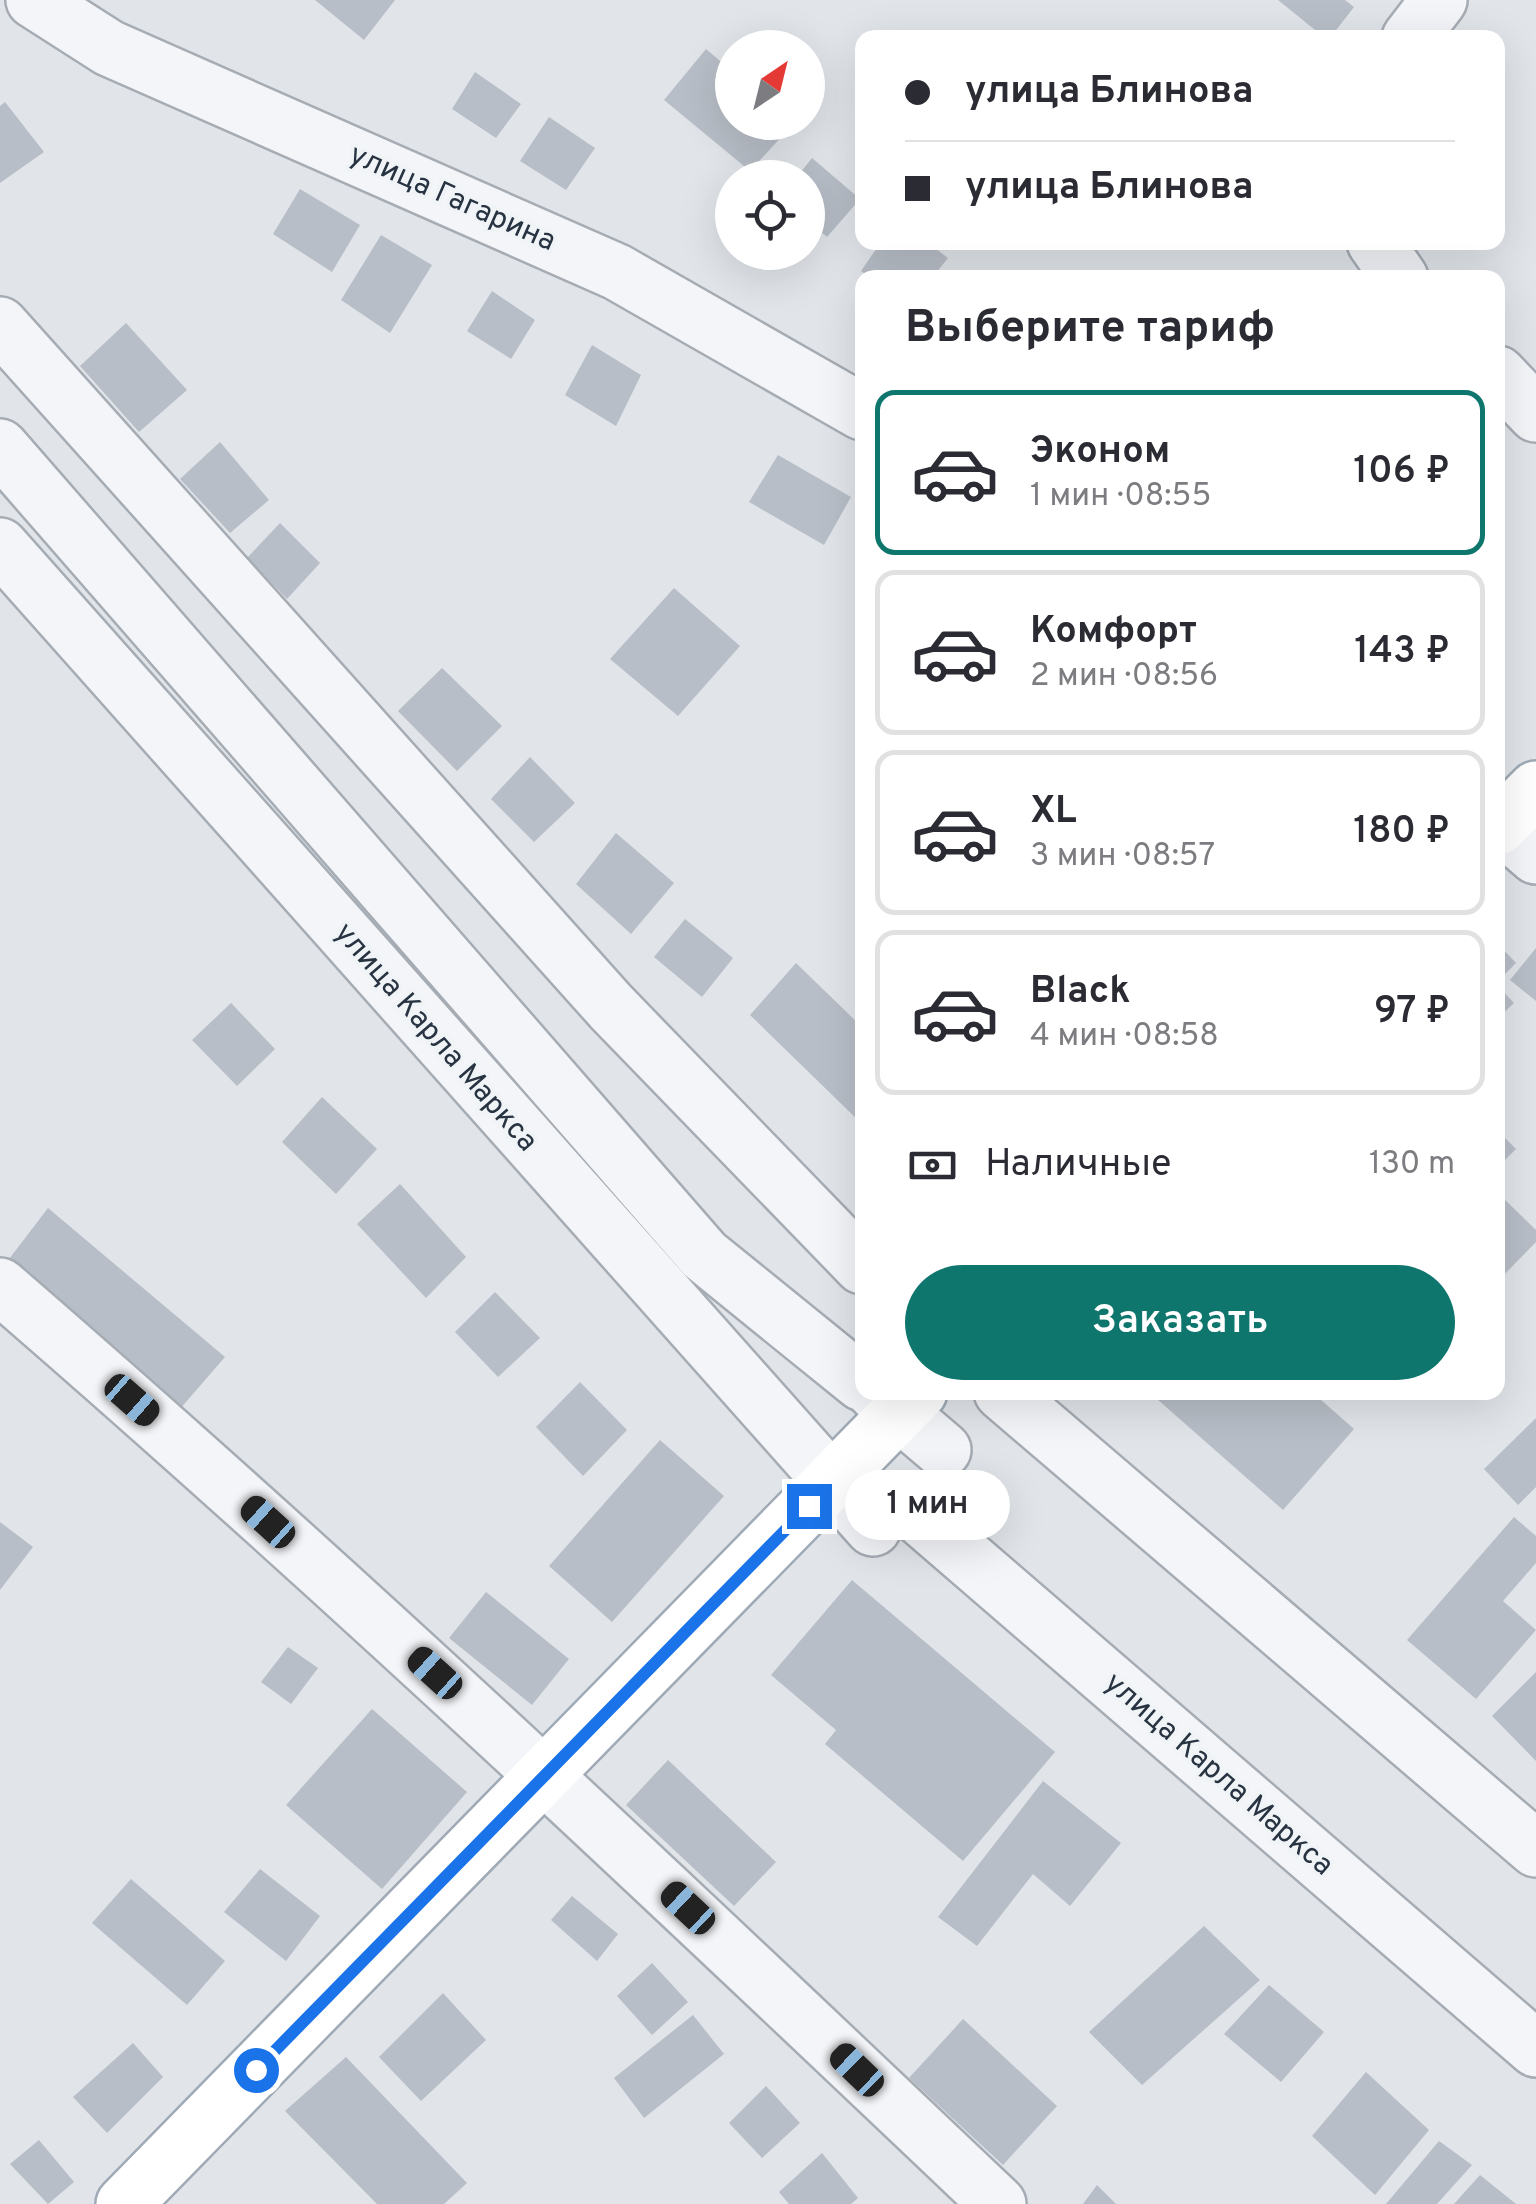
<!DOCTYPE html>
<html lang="ru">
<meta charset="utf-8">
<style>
:root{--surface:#fff;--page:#f2f2f3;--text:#2b2b33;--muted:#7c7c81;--line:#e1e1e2;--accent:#0f766e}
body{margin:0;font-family:Overpass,sans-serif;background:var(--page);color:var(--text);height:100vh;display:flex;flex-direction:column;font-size:38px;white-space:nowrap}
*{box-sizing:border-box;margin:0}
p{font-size:32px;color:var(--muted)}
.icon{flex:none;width:55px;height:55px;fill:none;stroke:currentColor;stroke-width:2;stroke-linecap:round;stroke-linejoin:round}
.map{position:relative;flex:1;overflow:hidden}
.side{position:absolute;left:855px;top:270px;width:650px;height:1130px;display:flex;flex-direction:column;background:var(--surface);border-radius:20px;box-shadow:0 10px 40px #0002}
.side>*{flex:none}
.guide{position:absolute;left:855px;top:30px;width:650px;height:220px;border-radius:20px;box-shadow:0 10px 40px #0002;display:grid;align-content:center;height:220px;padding:0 50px;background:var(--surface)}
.needle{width:65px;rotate:35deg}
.tools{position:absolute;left:715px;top:30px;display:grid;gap:20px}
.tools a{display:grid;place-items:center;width:110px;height:110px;border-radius:50%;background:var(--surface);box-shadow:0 10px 40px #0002;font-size:50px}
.end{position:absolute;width:45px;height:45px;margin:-22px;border:12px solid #1a73e8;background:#fff;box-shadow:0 0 0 5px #fff}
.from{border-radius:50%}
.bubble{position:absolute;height:70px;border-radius:35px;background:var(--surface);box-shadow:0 10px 40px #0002;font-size:32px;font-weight:600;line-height:70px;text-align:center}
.car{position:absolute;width:30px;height:60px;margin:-30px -15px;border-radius:12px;box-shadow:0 0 8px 2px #0007;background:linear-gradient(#222 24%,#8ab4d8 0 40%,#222 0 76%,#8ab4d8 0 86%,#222 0)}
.guide b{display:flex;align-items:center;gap:35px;height:95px;font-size:38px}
.guide b+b{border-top:2px solid var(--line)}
.guide i{width:25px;height:25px;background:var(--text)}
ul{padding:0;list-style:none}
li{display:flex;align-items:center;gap:30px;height:165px;margin:0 20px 15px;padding:0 30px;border:5px solid var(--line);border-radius:20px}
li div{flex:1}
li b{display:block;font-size:38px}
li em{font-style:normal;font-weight:600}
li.active{border-color:var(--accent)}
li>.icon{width:90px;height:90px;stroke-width:1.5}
h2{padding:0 50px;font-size:45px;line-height:120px}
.pay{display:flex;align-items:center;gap:25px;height:110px;padding:0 50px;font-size:38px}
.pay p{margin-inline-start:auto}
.primary-button{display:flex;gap:20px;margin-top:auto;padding:20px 50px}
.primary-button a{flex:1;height:115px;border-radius:60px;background:var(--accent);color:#fff;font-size:40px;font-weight:600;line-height:115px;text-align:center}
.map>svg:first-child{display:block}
</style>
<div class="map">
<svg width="1536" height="2204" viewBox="0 0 1536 2204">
<rect width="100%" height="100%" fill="#e1e5ea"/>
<g fill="#b8bec7">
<path d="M315,0H395L364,40Z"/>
<path d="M1278,0H1345L1354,7L1330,38H1325Z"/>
<path d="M706,49L732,71V122H795L750,171L664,100Z"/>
<path d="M475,72L521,104L496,138L452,109Z"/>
<path d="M5,102L44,152L0,183V106Z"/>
<path d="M549,117L595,148L566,190L520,161Z"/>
<path d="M812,158L860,199L827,237L808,221V178H796Z"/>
<path d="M300,189L360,225L332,272L273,234Z"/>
<path d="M381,235L432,265L390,333L341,300Z"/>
<path d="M881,242H927L948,258L932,278H870L861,271Z"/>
<path d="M492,291L535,320L511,359L467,331Z"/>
<path d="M126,323L187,390L139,432L80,366Z"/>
<path d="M592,345L641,375L616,426L565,395Z"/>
<path d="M220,442L269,500L230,533L180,479Z"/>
<path d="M778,455L851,497L824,545L749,502Z"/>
<path d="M280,523L320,563L287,599L247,558Z"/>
<path d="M674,588L740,646L678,716L610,659Z"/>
<path d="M442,668L502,726L457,771L398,711Z"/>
<path d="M530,757L575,803L534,842L491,799Z"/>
<path d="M616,833L674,883L631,934L576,884Z"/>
<path d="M685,919L733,958L702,997L654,957Z"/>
<path d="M1498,944L1516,963L1498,981Z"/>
<path d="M1536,948V1001L1510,980Z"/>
<path d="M796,963L862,1027V1124L750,1015Z"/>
<path d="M1498,986L1514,1003L1498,1018Z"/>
<path d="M231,1003L275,1049L237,1086L192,1040Z"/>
<path d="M322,1097L377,1149L336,1194L282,1142Z"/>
<path d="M1498,1131L1516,1149L1498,1167Z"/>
<path d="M400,1184L466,1257L426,1298L357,1224Z"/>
<path d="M1498,1193L1536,1230V1242L1498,1281Z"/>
<path d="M48,1208L225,1357L179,1410L6,1263Z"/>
<path d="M495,1292L540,1338L498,1377L455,1332Z"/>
<path d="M580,1382L627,1430L583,1476L536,1427Z"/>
<path d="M1149,1392H1312L1354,1429L1283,1510Z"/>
<path d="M1536,1418V1487L1518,1505L1484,1469Z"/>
<path d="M660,1440L724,1496L612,1622L549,1566Z"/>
<path d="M1514,1517L1536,1536V1563L1503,1601L1536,1630L1476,1699L1407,1640Z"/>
<path d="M0,1522L33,1547L0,1590Z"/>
<path d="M852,1580L1055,1752L963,1861L825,1744L836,1730L771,1675Z"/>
<path d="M486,1592L569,1659L532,1705L449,1638Z"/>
<path d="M288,1647L318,1668L291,1704L261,1682Z"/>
<path d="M1536,1672V1761L1492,1716Z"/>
<path d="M372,1709L467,1792L382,1889L286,1805Z"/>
<path d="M668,1760L776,1862L734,1906L626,1805Z"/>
<path d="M1043,1781L1121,1843L1070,1906L1033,1874L977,1946L938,1917Z"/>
<path d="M260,1869L320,1916L286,1961L224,1912Z"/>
<path d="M131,1879L225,1961L187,2005L92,1923Z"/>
<path d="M572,1896L618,1934L597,1961L551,1920Z"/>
<path d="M1204,1926L1260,1980L1142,2085L1089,2032Z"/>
<path d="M652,1963L688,2002L652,2035L617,1996Z"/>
<path d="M1269,1985L1324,2032L1281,2082L1224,2034Z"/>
<path d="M443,1993L486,2040L421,2101L379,2057Z"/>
<path d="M693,2015L724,2054L644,2118L614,2078Z"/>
<path d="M963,2019L1057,2106L1003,2165L909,2078Z"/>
<path d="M133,2043L163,2077L107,2133L73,2097Z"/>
<path d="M346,2057L467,2183L444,2204H377L285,2111Z"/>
<path d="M1366,2072L1429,2130L1375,2195L1312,2136Z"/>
<path d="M766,2086L800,2123L762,2158L729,2123Z"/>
<path d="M39,2140L74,2182L48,2204L10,2164Z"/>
<path d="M1439,2141L1472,2165L1437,2204H1386Z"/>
<path d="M822,2153L858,2198L851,2204H789L779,2192Z"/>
<path d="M1480,2175L1516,2204H1454Z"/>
<path d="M1097,2185L1116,2204H1083Z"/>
</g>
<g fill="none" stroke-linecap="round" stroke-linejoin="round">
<defs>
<g id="minor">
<path d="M34,0L109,48L617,272L862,412"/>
<path d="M1410,38L1439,0"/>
<path d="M1375,242L1400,278"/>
<path d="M0,325L611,1007L862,1266"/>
<path d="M1498,374L1536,414"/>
<path d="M0,447L704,1255L862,1383"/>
<path d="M0,546L873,1528"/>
<path d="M1498,823L1536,856"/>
<path d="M0,1286C342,1582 670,1892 998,2204"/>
<path d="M875,1392L943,1450"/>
<path d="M1002,1392L1536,1849"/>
<path d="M900,1500L1536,2049"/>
</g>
<g id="major">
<path d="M1498,827L1536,789"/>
<path d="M124,2204L919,1392"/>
</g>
</defs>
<use href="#minor" stroke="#a6acb4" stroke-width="60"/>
<use href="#major" stroke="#9faab6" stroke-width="60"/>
<use href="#minor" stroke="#f4f5f8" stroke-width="55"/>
<use href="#major" stroke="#fff" stroke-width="55"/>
</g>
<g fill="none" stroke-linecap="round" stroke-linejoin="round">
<path stroke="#1a73e8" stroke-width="12" d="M256,2070L809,1506"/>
</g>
<g text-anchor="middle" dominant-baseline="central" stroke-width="8" stroke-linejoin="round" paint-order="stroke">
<g font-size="30" fill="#283342" stroke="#f0f4f7">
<text transform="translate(452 199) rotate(24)">улица Гагарина</text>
<text transform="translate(435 1038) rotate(49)">улица Карла Маркса</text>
<text transform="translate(1218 1775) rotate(41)">улица Карла Маркса</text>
</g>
</g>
</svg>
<div class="tools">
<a><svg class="needle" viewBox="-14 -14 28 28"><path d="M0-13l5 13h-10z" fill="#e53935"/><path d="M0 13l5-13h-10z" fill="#7c7c81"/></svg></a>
<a><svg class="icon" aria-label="locate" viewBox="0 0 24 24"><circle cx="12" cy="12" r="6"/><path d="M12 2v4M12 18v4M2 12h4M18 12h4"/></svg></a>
</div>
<i class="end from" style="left:256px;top:2070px"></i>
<i class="end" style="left:809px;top:1506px"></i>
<div class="bubble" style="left:845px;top:1470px;width:165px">1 мин</div>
<i class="car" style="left:132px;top:1400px;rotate:131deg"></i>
<i class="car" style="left:268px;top:1522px;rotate:312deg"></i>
<i class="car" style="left:435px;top:1673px;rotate:312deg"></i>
<i class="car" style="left:688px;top:1908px;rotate:313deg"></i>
<i class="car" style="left:857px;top:2070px;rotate:314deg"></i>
<div class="guide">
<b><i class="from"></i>улица Блинова</b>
<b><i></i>улица Блинова</b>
</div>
<section class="side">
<h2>Выберите тариф</h2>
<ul>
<li class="active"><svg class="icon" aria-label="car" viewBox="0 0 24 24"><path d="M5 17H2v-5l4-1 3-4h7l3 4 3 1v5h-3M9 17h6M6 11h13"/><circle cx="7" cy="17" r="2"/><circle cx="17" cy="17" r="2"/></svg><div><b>Эконом</b><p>1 мин · 08:55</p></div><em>106 ₽</em></li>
<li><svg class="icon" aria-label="car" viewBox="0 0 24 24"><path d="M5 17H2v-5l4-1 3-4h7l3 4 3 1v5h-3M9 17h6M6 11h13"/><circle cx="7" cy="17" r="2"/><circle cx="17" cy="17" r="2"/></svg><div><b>Комфорт</b><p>2 мин · 08:56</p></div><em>143 ₽</em></li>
<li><svg class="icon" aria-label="car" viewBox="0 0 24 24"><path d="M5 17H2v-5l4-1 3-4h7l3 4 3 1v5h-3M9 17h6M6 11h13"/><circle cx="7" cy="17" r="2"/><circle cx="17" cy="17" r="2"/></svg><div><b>XL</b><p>3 мин · 08:57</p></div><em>180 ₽</em></li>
<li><svg class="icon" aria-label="car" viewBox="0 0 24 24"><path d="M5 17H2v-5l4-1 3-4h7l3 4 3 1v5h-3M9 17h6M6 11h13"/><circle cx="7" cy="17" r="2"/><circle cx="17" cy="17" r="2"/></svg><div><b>Black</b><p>4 мин · 08:58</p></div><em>97 ₽</em></li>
</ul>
<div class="pay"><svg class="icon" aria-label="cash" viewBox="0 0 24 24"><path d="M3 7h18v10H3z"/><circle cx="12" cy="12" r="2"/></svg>Наличные<p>130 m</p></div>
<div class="primary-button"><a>Заказать</a></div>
</section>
</div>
